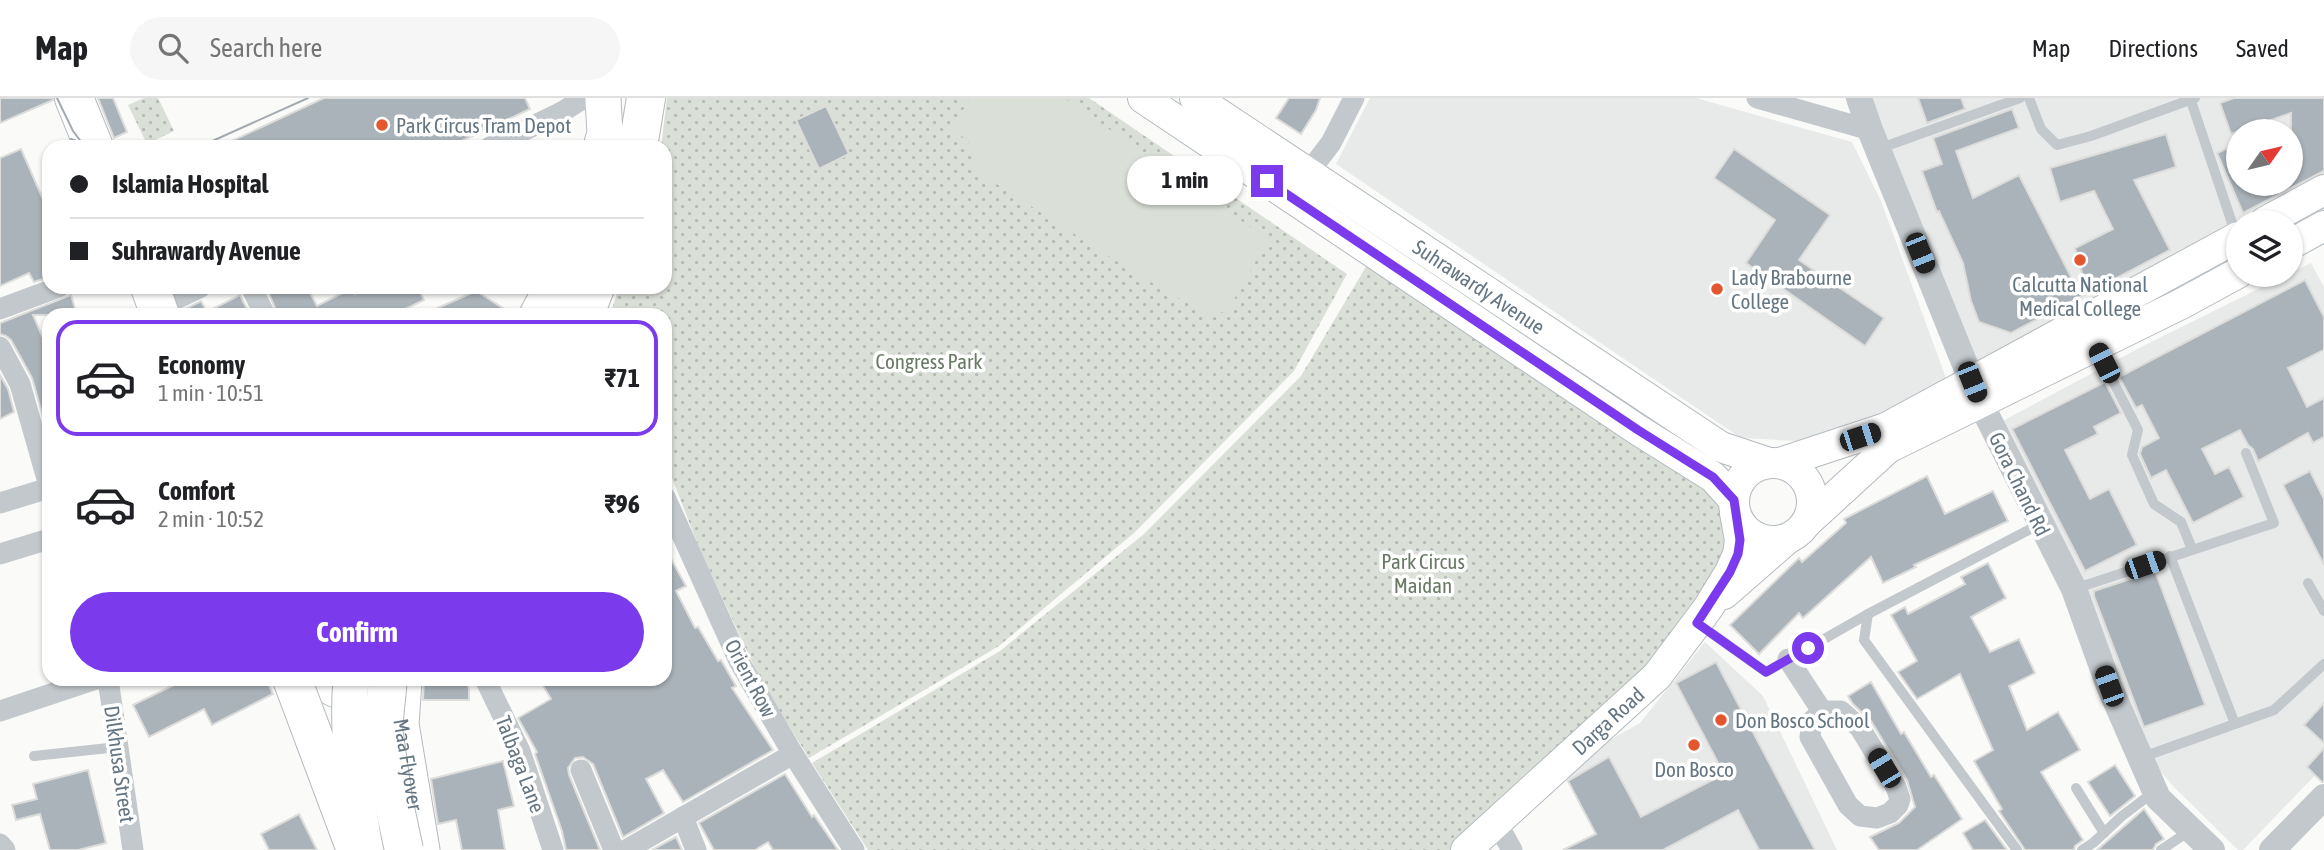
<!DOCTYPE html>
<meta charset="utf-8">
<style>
:root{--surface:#fff;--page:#f6f6f6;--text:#202124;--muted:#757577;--line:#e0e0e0;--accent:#7c3aed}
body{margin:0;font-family:"Asap Condensed",sans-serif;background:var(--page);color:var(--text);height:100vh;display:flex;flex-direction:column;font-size:26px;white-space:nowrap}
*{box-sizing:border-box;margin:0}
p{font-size:23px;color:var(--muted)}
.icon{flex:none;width:38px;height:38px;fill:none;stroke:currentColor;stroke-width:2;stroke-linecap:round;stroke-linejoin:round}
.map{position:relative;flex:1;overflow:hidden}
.drawer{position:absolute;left:42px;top:210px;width:630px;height:378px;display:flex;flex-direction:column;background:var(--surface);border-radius:21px;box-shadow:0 2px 5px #0004}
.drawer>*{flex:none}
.banner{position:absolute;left:42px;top:42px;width:630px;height:154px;border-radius:21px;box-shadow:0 2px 5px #0004;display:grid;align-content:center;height:154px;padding:0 28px;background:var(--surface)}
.needle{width:46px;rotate:56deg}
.fabs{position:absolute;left:2226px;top:21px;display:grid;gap:14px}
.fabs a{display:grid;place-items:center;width:77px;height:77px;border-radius:50%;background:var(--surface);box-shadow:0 2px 5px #0004;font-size:35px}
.end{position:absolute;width:32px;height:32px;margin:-16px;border:9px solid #7c3aed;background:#fff;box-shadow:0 0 0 4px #fff}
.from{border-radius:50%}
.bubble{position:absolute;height:49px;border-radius:24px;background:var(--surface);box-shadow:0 2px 5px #0004;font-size:23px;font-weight:700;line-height:49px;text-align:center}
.car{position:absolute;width:21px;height:42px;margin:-21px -10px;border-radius:9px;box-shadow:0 0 5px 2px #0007;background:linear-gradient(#222 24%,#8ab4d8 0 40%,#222 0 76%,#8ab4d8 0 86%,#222 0)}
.banner b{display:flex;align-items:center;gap:24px;height:66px;font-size:26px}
.banner b+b{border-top:2px solid var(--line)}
.banner i{width:18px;height:18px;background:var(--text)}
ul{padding:12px 0 0;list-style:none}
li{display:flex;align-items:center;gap:21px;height:116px;margin:0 14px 10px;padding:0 14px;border:4px solid transparent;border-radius:21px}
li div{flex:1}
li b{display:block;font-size:26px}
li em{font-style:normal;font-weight:700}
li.current{border-color:var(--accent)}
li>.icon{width:63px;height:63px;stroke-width:1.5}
.action{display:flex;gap:14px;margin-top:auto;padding:14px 28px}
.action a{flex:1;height:80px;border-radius:42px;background:var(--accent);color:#fff;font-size:28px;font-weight:700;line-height:80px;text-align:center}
header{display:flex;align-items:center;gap:42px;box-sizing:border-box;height:98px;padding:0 35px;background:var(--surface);border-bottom:2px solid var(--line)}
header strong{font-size:33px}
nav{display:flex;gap:38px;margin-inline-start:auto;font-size:24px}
.search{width:490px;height:63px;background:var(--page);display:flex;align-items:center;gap:18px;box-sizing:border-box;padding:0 24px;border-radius:38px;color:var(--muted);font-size:26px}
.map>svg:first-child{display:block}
</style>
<header>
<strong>Map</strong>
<div class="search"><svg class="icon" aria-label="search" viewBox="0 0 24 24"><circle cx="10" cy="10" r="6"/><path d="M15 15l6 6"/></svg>Search here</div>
<nav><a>Map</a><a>Directions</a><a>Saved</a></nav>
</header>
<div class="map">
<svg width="2324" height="752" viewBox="0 0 2324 752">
<defs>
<pattern id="grass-dots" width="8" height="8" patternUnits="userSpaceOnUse" patternTransform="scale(1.75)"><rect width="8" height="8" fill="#dadfd7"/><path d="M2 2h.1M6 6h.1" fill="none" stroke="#b4b9b4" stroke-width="1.8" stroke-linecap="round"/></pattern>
</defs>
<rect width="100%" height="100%" fill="#fafaf8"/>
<g fill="#e8e9e9" fill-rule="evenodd">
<path d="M1370,0H1696L1852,44L1881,103L1946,280L1898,317L1815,344L1741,340L1336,66Z"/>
<path d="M1859,0H2324V130L2291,148V124H2238V175L1981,306ZM2238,33H2291V86H2238Z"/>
<path d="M2311,165L2324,189V668L2243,752H2238L2173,688L2137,646L1999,325L2143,248Z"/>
<path d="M1705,544L1763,598L1837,752H1604L1561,670L1640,625Z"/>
</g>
<g fill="url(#grass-dots)">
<path d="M144,0H158L174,33L147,46L128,7Z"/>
<path d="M667,0H1089L1347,176L1294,273L1134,435L999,548L809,660L762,585L700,452L665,362V217H610L619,189H665V49H661Z"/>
<path d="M1367,167L1630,339L1753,414L1645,579L1456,752H868L812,665L1000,553L1144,436L1301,278Z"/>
</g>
<path fill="#dadfd7" d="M970,0H1064L1268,141L1230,209L1213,220L1135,175L970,69L974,59L964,52L969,44L952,31Z"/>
<g fill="#aab3b9" stroke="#dcdcda" stroke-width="2">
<path d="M0,0H53V2L0,25Z"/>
<path d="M98,0H113L127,34L114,40Z"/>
<path d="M324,0H525L530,11L449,49H219Z"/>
<path d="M1289,0H1320L1316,12L1301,36L1276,20Z"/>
<path d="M1918,0H1961L1965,11L1927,25Z"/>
<path d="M2234,0H2324V73L2243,115L2217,55L2238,45V86H2291V15L2231,36L2220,5Z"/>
<path d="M826,8L849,56L819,71L796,22Z"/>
<path d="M2012,11L2019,30L1956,53L1973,100L2019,77L2073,183L2083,179L2075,150L2113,131L2094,93L2060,104L2050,70L2166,36L2176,69L2134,82L2170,152L2011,235L1979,224L1971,203L1963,165L1939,113L1937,114L1922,73L1942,66L1933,40Z"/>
<path d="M21,51L45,106L49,104V179L34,184L29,175L0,188V60Z"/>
<path d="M1734,51L1830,117L1799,162L1884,220L1865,248L1746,165L1775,122L1714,80Z"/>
<path d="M2305,182L2324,219V252L2288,270L2307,309L2324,300V339L2313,345L2308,335L2258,363L2253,351L2248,347L2240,332L2202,351L2215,376L2229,369L2244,399L2193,425L2166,372L2151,380L2140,356L2142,349L2159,340L2142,307L2136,310L2119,279Z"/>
<path d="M266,189H307L317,208L352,190L355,196L369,189H418L424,202L393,217H278Z"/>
<path d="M476,193L514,217H422Z"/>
<path d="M71,197L77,217H49V219L48,217H33L49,254V340L32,280L11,242L6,238L0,236V225Z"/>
<path d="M240,197L250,217H181V213L201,203L207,214Z"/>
<path d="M0,277L8,291L14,314L0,321Z"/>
<path d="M2105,284L2121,315L2094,329L2098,336L2065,352L2090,401L2109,391L2137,447L2085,473L2012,331Z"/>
<path d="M2310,373L2324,401V467L2283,387Z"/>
<path d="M1927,378L1945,416L1993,393L2008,423L1914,467L1916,469L1883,485L1871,459L1803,520L1799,515L1759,556L1730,527L1799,460L1802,464L1846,425L1844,421Z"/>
<path d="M665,450L686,488L676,493L695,530L698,529L718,563L721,562L736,588L732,590L773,652L683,704L663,672L646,681L664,715L623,739L593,666L583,659L575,660L568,670L569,677L600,752H566L562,733L535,656L537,654L518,620L551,601L539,581H665Z"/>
<path d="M1988,465L2006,500L1971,519L1990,554L2019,541L2035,575L2009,588L2027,632L2058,614L2080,652L2041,674L2083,742L2075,748L2074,752H2025L1999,713L2002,711L1974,663L1993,652L1960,576L1917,601L1898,574L1917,563L1891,517L1905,509L1908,516L1965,486L1961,479Z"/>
<path d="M2155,473L2205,607L2144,629L2094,498V493Z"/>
<path d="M1716,564L1815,752H1759L1738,712L1663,752H1563L1596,736L1568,683L1609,659L1641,719L1724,676L1676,585Z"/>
<path d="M186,581H266L273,596L212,627L204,611L149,639L133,607Z"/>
<path d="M424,581H465L469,591V602H423Z"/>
<path d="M1871,584L1901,636L1904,634L1931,679L1934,677L1962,721L1917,752H1879L1870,739L1899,725L1915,709L1907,682L1871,623L1853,606L1848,598Z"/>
<path d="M2324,605V645L2304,627Z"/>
<path d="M2324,650V684H2322L2307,669Z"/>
<path d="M503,663L514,708L498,712L505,752H462L456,722L438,726L431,681Z"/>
<path d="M2115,667L2135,698L2110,718L2088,684Z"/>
<path d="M88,672L106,745L78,752H50L40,716L16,722L12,707L37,701L33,686Z"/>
<path d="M785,676L812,719L814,717L838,752H773L768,744L755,752H714L699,725Z"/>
<path d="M2144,711L2164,741L2156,746L2153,752H2097Z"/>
<path d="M299,716L317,752H269L261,736Z"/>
<path d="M1985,722L2007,752H1973L1963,735Z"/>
<path d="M676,739L682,752H652Z"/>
</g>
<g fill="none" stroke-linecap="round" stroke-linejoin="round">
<defs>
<g id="secondary">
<path d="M1143,0L1638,332L1713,379L1734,402"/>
<path id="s1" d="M1195,0L1721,349L1769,365"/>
<path d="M2265,124L2324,92"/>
<path d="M2291,146L2324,128"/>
<circle cx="1773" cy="404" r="39"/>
<path d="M1780,365L1886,330L2238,139"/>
<path d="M1806,425L1888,350L2181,206L2238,175"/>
<path d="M1724,496L1787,441"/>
<path d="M309,581L335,594L372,598"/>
<path id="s2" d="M1466,752L1657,578L1708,510L1730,474L1738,456L1740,442L1735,415"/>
</g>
<g id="primary">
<path d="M587,217L598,189"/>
<path id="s3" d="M405,583L402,626L423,752"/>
</g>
<g id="trunk">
<path d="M601,49L605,35L603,1"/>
<path d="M537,217L552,189"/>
</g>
<g id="motorway">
<path d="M74,0L94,49"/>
<path d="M638,49L646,0"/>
<path d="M559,217L573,189"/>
</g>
</defs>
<use href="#secondary" stroke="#b3babf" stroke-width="32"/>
<use href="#primary" stroke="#b5babe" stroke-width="35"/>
<use href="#trunk" stroke="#b4b9bd" stroke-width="37"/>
<use href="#motorway" stroke="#b4b9bd" stroke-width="40"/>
<g stroke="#c3c8cc" stroke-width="10">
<path d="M2029,0L2041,31L2057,47L2091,38L2195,0"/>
<path d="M2190,0L2236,137"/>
<path d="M1878,51L2020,0"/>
<path d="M2095,248L2138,332L2132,357L2154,406L2181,424L2192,451"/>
<path d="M2170,458L2235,626"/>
<path d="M2308,485L2324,513"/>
<path d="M2074,491L2274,425L2246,355"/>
<path d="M1868,516L1864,542L2017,752"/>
<path d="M1700,527L1766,574L1868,516L2040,426"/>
<path d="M34,658L118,649"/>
<path d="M2140,660L2274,612L2324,566"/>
<path d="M2076,690L2104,735"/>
<path d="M2082,752L2093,745L2122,718L2155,693"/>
<path d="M2161,752L2191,732"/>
</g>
<g stroke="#c3c8cc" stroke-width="21">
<path d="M1757,0L1870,32"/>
<path d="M490,49L562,14L584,0"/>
<path d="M1308,75L1331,45L1354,0"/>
<path d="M251,189L265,217"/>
<path d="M0,211L59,189"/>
<path d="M151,213L201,189"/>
<path d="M0,249L20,286L49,388"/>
<path d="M665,399L739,563L793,656L854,752"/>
<path d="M0,405L49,390"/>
<path d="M0,456L49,441"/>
<path d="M1788,561L1822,613H1841L1860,630L1896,689L1900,701L1898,707L1890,715L1877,720L1860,718L1848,707L1810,639L1812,623L1822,613"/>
<path d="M108,581L133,752"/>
<path d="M485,581L520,653L553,752"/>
<path d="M0,613L96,581"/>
<path d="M581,672L614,752"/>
<path d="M683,719L696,752"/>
<path d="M1497,725L1512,752"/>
<path d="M0,746L5,752"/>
<path d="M626,752L793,656"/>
</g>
<g stroke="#c3c8cc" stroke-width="26">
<path d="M1859,0L1870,32L1981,306L2074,491L2109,588L2158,700L2212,752"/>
<path d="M2272,752L2324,699"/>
</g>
<use href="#secondary" stroke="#fff" stroke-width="30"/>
<use href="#primary" stroke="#fff" stroke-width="33"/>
<use href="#trunk" stroke="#fff" stroke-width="35"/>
<use href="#motorway" stroke="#fff" stroke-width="38"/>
<g stroke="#a2aab0" stroke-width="2">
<path d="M57,0L73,33L82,45L71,41L84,49"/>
<path d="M199,49L308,0"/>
</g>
<defs>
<path id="trunk-bridge" d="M351,581C346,637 355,690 364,745"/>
<g id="motorway-bridge">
<path d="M150,189L160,217"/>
<path d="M292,581L356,752"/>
<path d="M388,581L383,630L393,701L404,752"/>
</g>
</defs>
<use href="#trunk-bridge" stroke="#b4b9bd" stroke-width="37" stroke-linecap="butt"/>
<use href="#motorway-bridge" stroke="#b4b9bd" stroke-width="40" stroke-linecap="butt"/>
<use href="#trunk-bridge" stroke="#fff" stroke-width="35"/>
<use href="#motorway-bridge" stroke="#fff" stroke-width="38"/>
</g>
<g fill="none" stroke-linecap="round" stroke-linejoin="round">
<path stroke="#7c3aed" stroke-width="9" d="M1267,83L1638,332L1713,379L1734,402L1740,442L1738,456L1730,474L1697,525L1766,574L1808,550"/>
</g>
<g fill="#e4572e" stroke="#fff" stroke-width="2.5">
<circle cx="382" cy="27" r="7"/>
<circle cx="2080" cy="162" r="7"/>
<circle cx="1717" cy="191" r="7"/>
<circle cx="1721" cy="622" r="7"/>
<circle cx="1694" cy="647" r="7"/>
</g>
<g text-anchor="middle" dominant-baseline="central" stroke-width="7" stroke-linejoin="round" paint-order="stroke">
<g font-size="21" fill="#657683" stroke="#fff" text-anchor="start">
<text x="396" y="27">Park Circus Tram Depot</text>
<text x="1731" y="179">Lady Brabourne<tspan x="1731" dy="24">College</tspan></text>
<text x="2080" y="186" text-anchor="middle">Calcutta National<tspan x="2080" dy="24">Medical College</tspan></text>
<text x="1735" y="622">Don Bosco School</text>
<text x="1694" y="671" text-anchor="middle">Don Bosco</text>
</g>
<g font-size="21" fill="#657683" stroke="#fff">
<text stroke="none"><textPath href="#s1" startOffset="341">Suhrawardy Avenue</textPath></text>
<text transform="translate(2020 386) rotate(64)">Gora Chand Rd</text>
<text transform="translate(751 580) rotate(62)">Orient Row</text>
<text stroke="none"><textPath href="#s2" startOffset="192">Darga Road</textPath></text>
<text transform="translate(120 666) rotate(82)">Dilkhusa Street</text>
<text transform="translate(521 666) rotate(69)">Talbaga Lane</text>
<text stroke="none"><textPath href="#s3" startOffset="84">Maa Flyover</textPath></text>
</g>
<g font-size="21" fill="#687a64" stroke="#fff">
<text x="929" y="263">Congress Park</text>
<text x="1423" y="463">Park Circus<tspan x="1423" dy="24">Maidan</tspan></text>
</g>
</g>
</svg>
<div class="fabs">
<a><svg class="needle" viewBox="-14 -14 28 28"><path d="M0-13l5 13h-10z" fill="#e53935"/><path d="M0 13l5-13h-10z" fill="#757577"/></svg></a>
<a><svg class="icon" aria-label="layers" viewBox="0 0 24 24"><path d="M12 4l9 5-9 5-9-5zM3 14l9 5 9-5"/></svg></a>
</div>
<i class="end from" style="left:1808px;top:550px"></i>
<i class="end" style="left:1267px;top:83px"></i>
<div class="bubble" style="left:1127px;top:58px;width:116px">1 min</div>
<i class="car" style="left:1920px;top:155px;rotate:158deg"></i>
<i class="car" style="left:2104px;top:265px;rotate:333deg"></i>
<i class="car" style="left:1972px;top:284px;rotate:158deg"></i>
<i class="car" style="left:1860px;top:339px;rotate:72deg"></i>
<i class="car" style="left:2145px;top:467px;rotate:71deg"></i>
<i class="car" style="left:2109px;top:588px;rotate:340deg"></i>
<i class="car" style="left:1884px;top:670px;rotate:329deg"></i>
<div class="banner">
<b><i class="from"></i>Islamia Hospital</b>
<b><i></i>Suhrawardy Avenue</b>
</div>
<section class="drawer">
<ul>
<li class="current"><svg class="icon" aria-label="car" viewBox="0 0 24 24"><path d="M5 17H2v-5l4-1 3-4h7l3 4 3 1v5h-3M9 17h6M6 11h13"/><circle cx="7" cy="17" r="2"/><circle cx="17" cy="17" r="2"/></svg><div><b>Economy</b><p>1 min · 10:51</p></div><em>₹71</em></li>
<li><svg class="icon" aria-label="car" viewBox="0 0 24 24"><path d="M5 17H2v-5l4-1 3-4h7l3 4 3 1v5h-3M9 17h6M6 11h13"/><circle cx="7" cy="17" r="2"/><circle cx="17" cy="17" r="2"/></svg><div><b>Comfort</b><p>2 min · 10:52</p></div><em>₹96</em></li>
</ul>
<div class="action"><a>Confirm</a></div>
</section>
</div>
